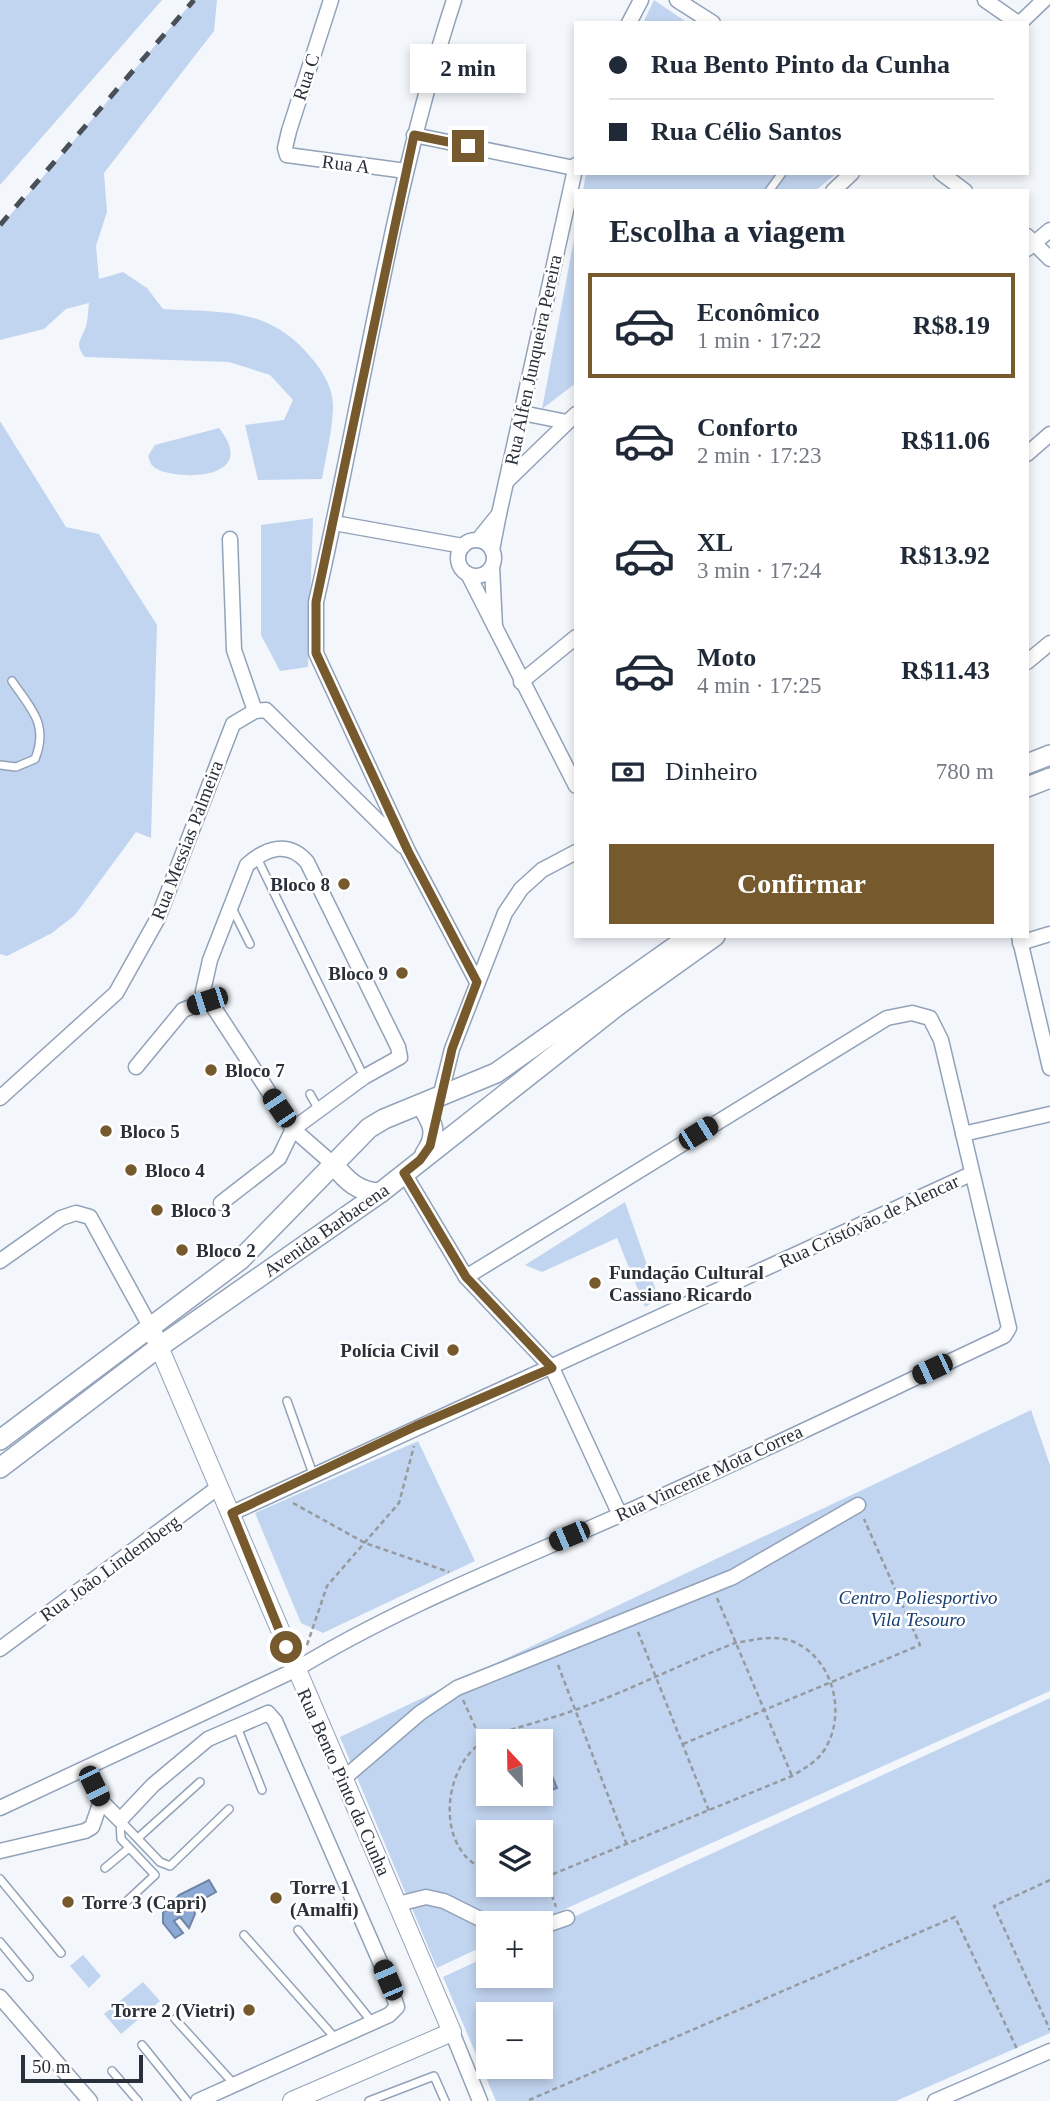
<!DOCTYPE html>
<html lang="pt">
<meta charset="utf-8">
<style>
:root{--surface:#fff;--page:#f6f6f7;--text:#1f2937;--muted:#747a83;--line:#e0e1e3;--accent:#76592d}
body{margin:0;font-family:"Times New Roman",serif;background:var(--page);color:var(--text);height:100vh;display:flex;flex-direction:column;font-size:26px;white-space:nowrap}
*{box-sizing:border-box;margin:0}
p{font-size:23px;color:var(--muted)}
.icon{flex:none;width:38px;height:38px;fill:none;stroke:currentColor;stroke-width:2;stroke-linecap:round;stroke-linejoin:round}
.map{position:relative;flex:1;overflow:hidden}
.panel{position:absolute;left:574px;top:189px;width:455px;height:749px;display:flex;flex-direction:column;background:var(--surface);border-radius:0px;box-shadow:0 4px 10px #0003}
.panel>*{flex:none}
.banner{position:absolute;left:574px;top:21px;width:455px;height:154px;border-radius:0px;box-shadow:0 4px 10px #0003;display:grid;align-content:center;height:154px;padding:0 35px;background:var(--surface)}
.needle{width:46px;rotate:338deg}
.controls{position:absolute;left:476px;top:1729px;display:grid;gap:14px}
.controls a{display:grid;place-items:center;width:77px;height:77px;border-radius:0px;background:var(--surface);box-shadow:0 4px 10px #0003;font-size:35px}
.scale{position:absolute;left:21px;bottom:18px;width:122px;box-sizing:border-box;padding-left:7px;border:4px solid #2a3039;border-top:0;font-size:19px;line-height:24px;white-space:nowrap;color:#2a3039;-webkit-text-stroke:5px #fff;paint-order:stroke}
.end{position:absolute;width:32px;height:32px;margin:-16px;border:9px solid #76592d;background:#fff;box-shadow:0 0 0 4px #fff}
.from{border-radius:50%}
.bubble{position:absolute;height:49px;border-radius:0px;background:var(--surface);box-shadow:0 4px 10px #0003;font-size:23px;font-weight:700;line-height:49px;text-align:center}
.car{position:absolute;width:21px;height:42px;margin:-21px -10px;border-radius:9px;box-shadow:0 0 5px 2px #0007;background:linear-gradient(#222 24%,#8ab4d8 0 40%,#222 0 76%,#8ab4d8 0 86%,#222 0)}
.banner b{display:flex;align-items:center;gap:24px;height:66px;font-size:26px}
.banner b+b{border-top:2px solid var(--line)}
.banner i{width:18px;height:18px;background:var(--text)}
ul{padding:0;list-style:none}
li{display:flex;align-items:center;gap:21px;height:105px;margin:0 14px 10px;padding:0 21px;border:4px solid transparent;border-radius:0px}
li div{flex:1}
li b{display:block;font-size:26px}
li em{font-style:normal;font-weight:700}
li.on{border-color:var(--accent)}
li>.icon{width:63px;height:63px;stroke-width:1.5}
h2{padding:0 35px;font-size:32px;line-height:84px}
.pay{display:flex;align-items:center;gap:18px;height:77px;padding:0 35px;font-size:26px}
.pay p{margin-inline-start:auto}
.action{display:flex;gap:14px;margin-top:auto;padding:14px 35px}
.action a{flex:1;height:80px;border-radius:0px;background:var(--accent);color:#fff;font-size:28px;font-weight:700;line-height:80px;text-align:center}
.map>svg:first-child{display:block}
</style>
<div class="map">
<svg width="1050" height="2101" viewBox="0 0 1050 2101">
<rect width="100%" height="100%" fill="#f3f7fc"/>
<g fill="#c2d5f0" fill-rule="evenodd">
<path d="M0,0H162L0,185Z"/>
<path d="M194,0H217L214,31L104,173L107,212L96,246L99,279L123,272L147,288L163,309C226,313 270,306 314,361C325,375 334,391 333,409C332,432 326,456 322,479L258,480L245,425L284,420L293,400L270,375L229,362L85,357C74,344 81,340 86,326C88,320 88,310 89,303L66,309L44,329L0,340V227Z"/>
<path d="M654,0L688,23H643Z"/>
<path d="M586,173H837L815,191H583Z"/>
<path d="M576,229V383L542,409Z"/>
<path d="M0,421L66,527L99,534L157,625L151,838L136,832L75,915L52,933L7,956L0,954Z"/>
<path d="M219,428C264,485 164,480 153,466C150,464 150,460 148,456L155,445Z"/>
<path d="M313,518L308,667L280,671L261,635V525Z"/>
<path d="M625,1202L659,1299L645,1307L617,1238L542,1272L525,1265Z"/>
<path d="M1031,1410L1050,1465V1691L534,1923H488V1944L437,1968L340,1737ZM488,1741H541V1794H488ZM488,1832H541V1885H488Z"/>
<path d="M418,1441L475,1561L323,1633L301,1623L255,1513Z"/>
<path d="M1050,1698V2033L896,2101H496L443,1977L488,1956V1976H541V1932ZM488,2014H541V2067H488Z"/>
<path d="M83,1955L101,1976L89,1988L70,1966Z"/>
<path d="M143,1982L160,2001L121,2034L104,2014Z"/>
</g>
<g fill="#8ba9d4" stroke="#6e85a6" stroke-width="2">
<path d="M541,1750L557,1788L526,1800L523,1794H541Z"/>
<path d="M209,1880L216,1892L193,1905L195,1914L189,1928L180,1917L174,1921L183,1933L175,1938L163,1923V1913L179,1895Z"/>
</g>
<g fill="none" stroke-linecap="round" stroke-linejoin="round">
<defs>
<g id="service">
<path d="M769,191L782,173"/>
<path d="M0,765L16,767L35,759C49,724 31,709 12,681"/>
<path d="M257,858L364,1077"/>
<path d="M232,908L250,944"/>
<path d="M310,1094L319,1110"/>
<path d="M287,1401L313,1474"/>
<path d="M237,1727L262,1790"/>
<path d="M120,1820L160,1862L170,1866L229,1809"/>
<path d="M120,1821L121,1839L155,1875L127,1901"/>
<path d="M138,1838L200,1782"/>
<path d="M105,1868L129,1848"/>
<path d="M0,1879L61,1953"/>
<path d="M298,1930L372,2022"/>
<path d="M244,1935L336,2039"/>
<path d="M0,1942L29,1977"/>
<path d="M175,2019L234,2084"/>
<path d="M142,2045L187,2101"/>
<path d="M112,2071L138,2101"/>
<path d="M369,2101L434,2076L445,2101"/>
</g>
<g id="minor">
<path d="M331,0L289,131L285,148L287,155L406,171"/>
<path d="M454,0C390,196 362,402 316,602V653L408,851L477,982"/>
<path d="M677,0L713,23"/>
<path d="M985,0L1018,23"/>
<path d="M629,23L641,0"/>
<path d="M1020,23L1044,0"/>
<path d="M414,135L574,168"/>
<path d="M941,173L965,191"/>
<path d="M833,191L852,173"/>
<path d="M1027,236L1050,259"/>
<path d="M1027,249L1050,230"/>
<path d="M522,413L567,422"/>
<path d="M1027,454L1050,434"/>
<path d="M507,481L576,414"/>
<path d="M499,514L576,165"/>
<path d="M334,523L463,546"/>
<path d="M230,539L234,650L255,711"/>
<path d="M478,540L499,514L492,550"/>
<circle cx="476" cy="558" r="18"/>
<path d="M468,574L495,627L492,567"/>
<path d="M495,627L576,786"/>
<path d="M1027,662L1050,643"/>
<path d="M521,682L576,637"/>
<path d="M1019,936L1050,1068"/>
<path d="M1020,943L1050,934"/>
<path d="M136,1067L183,1010L207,1001"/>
<path d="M440,1097L452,1049L505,913L521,889L542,870L576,852"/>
<path d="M0,1098L116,993L158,918L233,724L255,711L266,710L403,846"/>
<path d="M963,1134L1050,1114"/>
<path d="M404,1173L466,1277L552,1368L620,1515"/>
<path d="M221,1203L279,1158L293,1129L364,1077L400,1057L398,1047L307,862C289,841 267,847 247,865L210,960L203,991L293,1129L333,1164"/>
<path d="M0,1261L61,1218L76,1213L90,1217L151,1328"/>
<path d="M232,1513L971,1174"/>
<path d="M0,1649L220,1486"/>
<path d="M86,1770L101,1801L120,1820L153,1785L208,1739L268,1713L275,1721L388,1980L397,2007L389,2015L198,2101"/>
<path d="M343,1779L420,1713L457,1688L733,1577L858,1505"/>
<path d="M0,1808L295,1670C398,1607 510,1564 620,1515C749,1458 876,1396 1004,1336L1009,1328L941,1040L930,1018L912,1013L887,1018L466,1277"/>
<path d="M0,1851L85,1831L92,1827L101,1801"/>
<path d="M398,1904L426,1897L444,1901L488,1923"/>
<path d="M541,1927L567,1918"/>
<path d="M0,1997L90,2101"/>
<path d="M452,2032L480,2101"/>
<path d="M935,2101L1050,2051"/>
</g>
<path id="tertiary" d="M151,1328L452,2032L292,2101"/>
<g id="secondary">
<path d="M1027,764L1050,755"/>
<path d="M1027,787L1050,778"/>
<path d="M421,1105C433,1123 439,1134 425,1154"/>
<path d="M333,1164C347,1181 358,1192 380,1193"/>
<path d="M0,1440L240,1260L369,1128L384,1119L496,1073L690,936"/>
<path d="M0,1468L159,1347L380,1193L617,1006L715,936"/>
</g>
</defs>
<use href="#service" stroke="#92a2b9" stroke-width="10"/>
<use href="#minor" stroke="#92a2b9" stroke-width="17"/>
<use href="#tertiary" stroke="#92a2b9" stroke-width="20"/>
<use href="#secondary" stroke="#92a2b9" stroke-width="22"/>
<g stroke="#959aa1" stroke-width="2.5" stroke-dasharray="5 3.5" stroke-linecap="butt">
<path d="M293,1503L365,1543L449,1572"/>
<path d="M717,1598L792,1776"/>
<path d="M638,1632L709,1811"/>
<path d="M307,1645L327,1586L399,1503L414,1446"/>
<path d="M558,1665L627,1845"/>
<path d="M463,1700L482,1742"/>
<path d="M683,1744L920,1645L864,1519"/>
<path d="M488,1873C480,1867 469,1862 463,1853C439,1822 449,1765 481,1743C500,1730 549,1720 572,1711C627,1692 680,1664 735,1643C753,1640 776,1634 794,1642C833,1659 847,1713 825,1749C817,1762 805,1768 792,1776L541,1879"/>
<path d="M546,1879L556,1907"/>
<path d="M1050,1880L994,1906L1050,2030"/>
<path d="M529,2100L955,1917L1017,2049"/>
</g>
<use href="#service" stroke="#fff" stroke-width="7"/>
<use href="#minor" stroke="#fff" stroke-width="14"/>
<use href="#tertiary" stroke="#fff" stroke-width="18"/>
<use href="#secondary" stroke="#fff" stroke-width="19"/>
<path stroke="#494f57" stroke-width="5" stroke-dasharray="12 12" stroke-linecap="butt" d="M0,225L194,0"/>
</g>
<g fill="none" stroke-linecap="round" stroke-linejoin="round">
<path stroke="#76592d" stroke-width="9" d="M286,1647L232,1513L416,1426L552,1368L466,1277L404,1173L420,1160L430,1146L452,1049L477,982L408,851L316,653V602L414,135L468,146"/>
</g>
<g fill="#76592d" stroke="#fff" stroke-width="2.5">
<circle cx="344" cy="884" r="7"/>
<circle cx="402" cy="973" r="7"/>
<circle cx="211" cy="1070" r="7"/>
<circle cx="106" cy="1131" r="7"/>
<circle cx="131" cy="1170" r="7"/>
<circle cx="157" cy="1210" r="7"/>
<circle cx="182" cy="1250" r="7"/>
<circle cx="595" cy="1283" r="7"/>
<circle cx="453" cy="1350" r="7"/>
<circle cx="276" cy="1898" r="7"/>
<circle cx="68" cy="1902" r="7"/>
<circle cx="249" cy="2010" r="7"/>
</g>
<g text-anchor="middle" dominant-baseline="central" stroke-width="5" stroke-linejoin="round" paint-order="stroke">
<g font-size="19" fill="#2a3039" stroke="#fff">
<text transform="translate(306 77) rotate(-72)">Rua C</text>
<text transform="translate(346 164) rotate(7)">Rua A</text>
<text transform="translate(533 360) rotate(-78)">Rua Alfen Junqueira Pereira</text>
<text transform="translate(187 840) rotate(-69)">Rua Messias Palmeira</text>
<text transform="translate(869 1221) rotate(-25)">Rua Cristóvão de Alencar</text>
<text transform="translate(326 1230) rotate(-35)">Avenida Barbacena</text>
<text transform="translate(709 1473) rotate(-25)">Rua Vincente Mota Correa</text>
<text transform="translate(110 1568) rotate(-36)">Rua João Lindemberg</text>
<text transform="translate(344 1782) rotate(66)">Rua Bento Pinto da Cunha</text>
</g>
<g font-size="19" font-weight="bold" fill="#2a3039" stroke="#fff" text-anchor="start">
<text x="330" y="884" text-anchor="end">Bloco 8</text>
<text x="388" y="973" text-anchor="end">Bloco 9</text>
<text x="225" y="1070">Bloco 7</text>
<text x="120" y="1131">Bloco 5</text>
<text x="145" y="1170">Bloco 4</text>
<text x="171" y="1210">Bloco 3</text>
<text x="196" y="1250">Bloco 2</text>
<text x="609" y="1272">Fundação Cultural<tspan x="609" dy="22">Cassiano Ricardo</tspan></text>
<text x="439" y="1350" text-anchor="end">Polícia Civil</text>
<text x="290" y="1887">Torre 1<tspan x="290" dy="22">(Amalfi)</tspan></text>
<text x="82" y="1902">Torre 3 (Capri)</text>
<text x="235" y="2010" text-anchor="end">Torre 2 (Vietri)</text>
</g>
<g font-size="19" font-style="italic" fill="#183f73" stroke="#fff">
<text x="918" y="1597">Centro Poliesportivo<tspan x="918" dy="22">Vila Tesouro</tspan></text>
</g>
</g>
</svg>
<div class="controls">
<a><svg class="needle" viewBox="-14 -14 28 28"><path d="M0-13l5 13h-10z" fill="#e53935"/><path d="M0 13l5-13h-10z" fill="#747a83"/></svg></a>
<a><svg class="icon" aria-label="layers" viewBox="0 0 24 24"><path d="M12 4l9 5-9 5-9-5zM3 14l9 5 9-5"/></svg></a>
<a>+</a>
<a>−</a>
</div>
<div class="scale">50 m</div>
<i class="end from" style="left:286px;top:1647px"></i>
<i class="end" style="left:468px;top:146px"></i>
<div class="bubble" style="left:410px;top:44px;width:116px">2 min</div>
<i class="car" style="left:207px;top:1001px;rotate:252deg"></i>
<i class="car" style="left:279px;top:1108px;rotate:326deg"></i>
<i class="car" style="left:698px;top:1133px;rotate:58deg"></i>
<i class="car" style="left:932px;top:1369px;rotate:245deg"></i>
<i class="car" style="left:569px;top:1536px;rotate:247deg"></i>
<i class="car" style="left:94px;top:1786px;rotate:154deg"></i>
<i class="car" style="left:388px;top:1980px;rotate:337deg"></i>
<div class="banner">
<b><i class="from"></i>Rua Bento Pinto da Cunha</b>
<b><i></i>Rua Célio Santos</b>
</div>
<section class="panel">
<h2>Escolha a viagem</h2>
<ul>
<li class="on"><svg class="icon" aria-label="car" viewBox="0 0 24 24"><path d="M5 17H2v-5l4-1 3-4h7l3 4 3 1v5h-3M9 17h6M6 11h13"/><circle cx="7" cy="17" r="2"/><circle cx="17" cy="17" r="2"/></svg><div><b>Econômico</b><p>1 min · 17:22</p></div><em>R$8.19</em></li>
<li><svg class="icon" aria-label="car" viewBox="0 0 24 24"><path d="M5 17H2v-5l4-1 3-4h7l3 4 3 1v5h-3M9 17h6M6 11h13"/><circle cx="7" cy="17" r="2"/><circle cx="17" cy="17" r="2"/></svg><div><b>Conforto</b><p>2 min · 17:23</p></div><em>R$11.06</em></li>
<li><svg class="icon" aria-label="car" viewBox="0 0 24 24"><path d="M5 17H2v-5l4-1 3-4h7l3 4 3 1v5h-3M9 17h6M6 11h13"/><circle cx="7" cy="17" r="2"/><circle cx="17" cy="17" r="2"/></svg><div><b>XL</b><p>3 min · 17:24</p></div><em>R$13.92</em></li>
<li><svg class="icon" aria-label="car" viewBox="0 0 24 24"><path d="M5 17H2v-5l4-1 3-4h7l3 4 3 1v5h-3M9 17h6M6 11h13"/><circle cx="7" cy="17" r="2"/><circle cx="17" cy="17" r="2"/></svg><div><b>Moto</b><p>4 min · 17:25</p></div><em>R$11.43</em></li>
</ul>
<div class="pay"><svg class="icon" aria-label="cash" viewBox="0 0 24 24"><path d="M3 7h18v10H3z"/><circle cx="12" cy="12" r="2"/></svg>Dinheiro<p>780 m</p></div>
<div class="action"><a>Confirmar</a></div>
</section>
</div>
